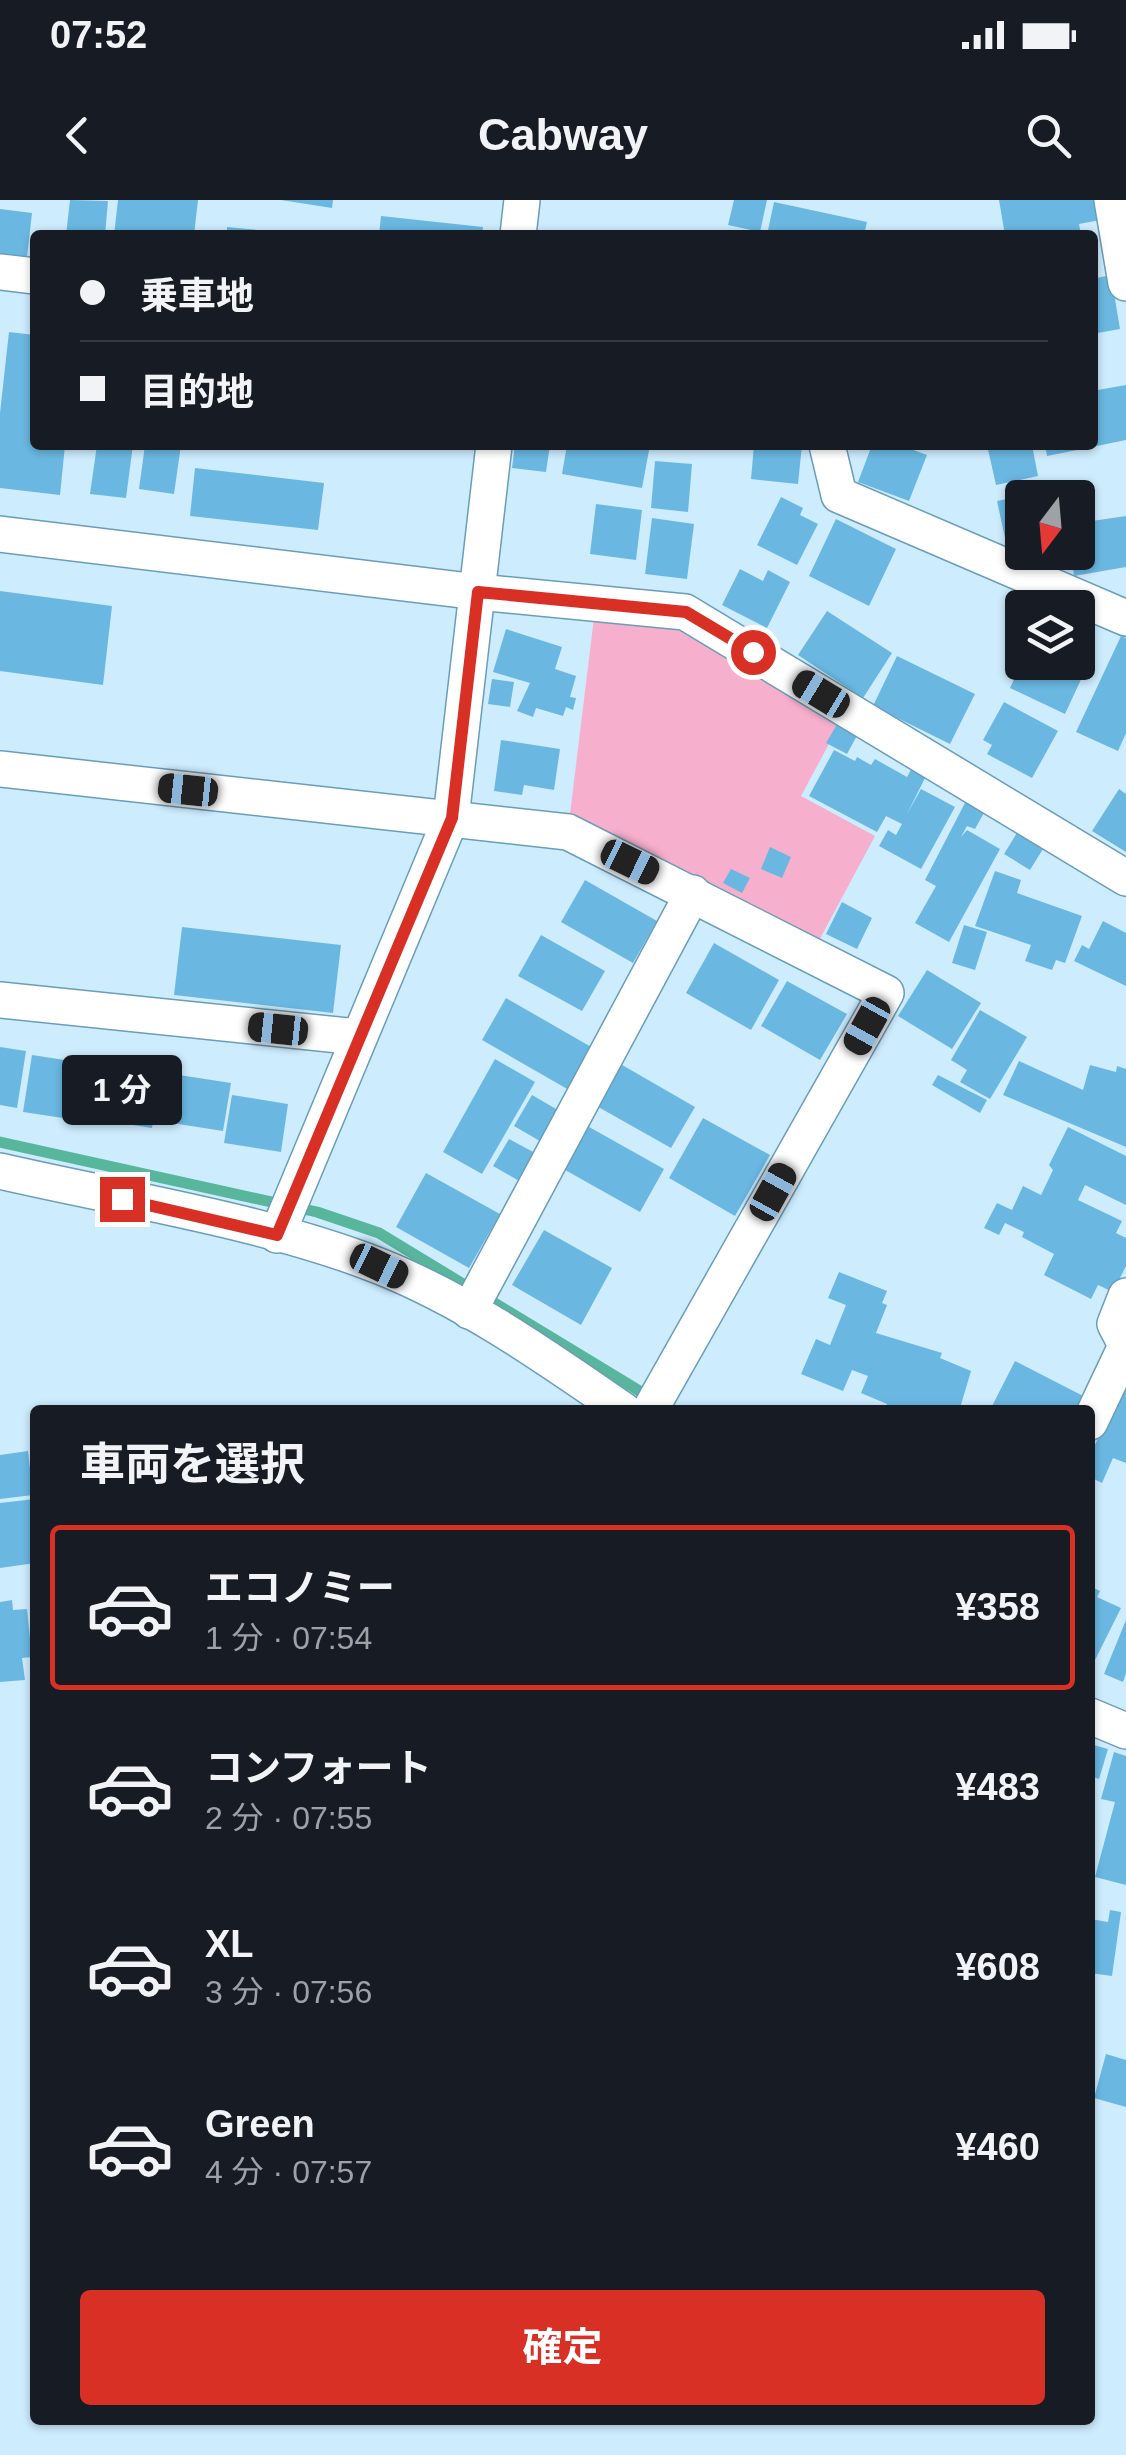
<!DOCTYPE html>
<html lang="ja">
<meta charset="utf-8">
<style>
:root{--surface:#171b24;--page:#242831;--text:#f1f3f6;--muted:#9ea1a6;--line:#363941;--accent:#d93025}
body{margin:0;font-family:Helvetica,"Noto Sans JP",sans-serif;background:var(--page);color:var(--text);height:100vh;display:flex;flex-direction:column;font-size:38px;white-space:nowrap}
*{box-sizing:border-box;margin:0}
p{font-size:32px;color:var(--muted)}
.icon{flex:none;width:55px;height:55px;fill:none;stroke:currentColor;stroke-width:2;stroke-linecap:round;stroke-linejoin:round}
.map{position:relative;flex:1;overflow:hidden}
.drawer{position:absolute;left:30px;top:1205px;width:1065px;height:1020px;display:flex;flex-direction:column;background:var(--surface);border-radius:10px;box-shadow:0 2px 8px #0004}
.drawer>*{flex:none}
.top-card{position:absolute;left:30px;top:30px;width:1068px;height:220px;border-radius:10px;box-shadow:0 2px 8px #0004;display:grid;align-content:center;height:220px;padding:0 50px;background:var(--surface)}
.needle{width:65px;rotate:196deg}
.tools{position:absolute;left:1005px;top:280px;display:grid;gap:20px}
.tools a{display:grid;place-items:center;width:90px;height:90px;border-radius:10px;background:var(--surface);box-shadow:0 2px 8px #0004;font-size:50px}
.end{position:absolute;width:45px;height:45px;margin:-22px;border:12px solid #d93025;background:#fff;box-shadow:0 0 0 5px #fff}
.from{border-radius:50%}
.bubble{position:absolute;height:70px;border-radius:10px;background:var(--surface);box-shadow:0 2px 8px #0004;font-size:32px;font-weight:700;line-height:70px;text-align:center}
.car{position:absolute;width:30px;height:60px;margin:-30px -15px;border-radius:12px;box-shadow:0 0 8px 2px #0007;background:linear-gradient(#222 24%,#8ab4d8 0 40%,#222 0 76%,#8ab4d8 0 86%,#222 0)}
.top-card b{display:flex;align-items:center;gap:35px;height:95px;font-size:38px}
.top-card b+b{border-top:2px solid var(--line)}
.top-card i{width:25px;height:25px;background:var(--text)}
ul{padding:0;list-style:none}
li{display:flex;align-items:center;gap:30px;height:165px;margin:0 20px 15px;padding:0 30px;border:5px solid transparent;border-radius:10px}
li div{flex:1}
li b{display:block;font-size:38px}
li em{font-style:normal;font-weight:700}
li.active{border-color:var(--accent)}
li>.icon{width:90px;height:90px;stroke-width:1.5}
h2{padding:0 50px;font-size:45px;line-height:120px}
.cta{display:flex;gap:20px;margin-top:auto;padding:20px 50px}
.cta a{flex:1;height:115px;border-radius:10px;background:var(--accent);color:#fff;font-size:40px;font-weight:700;line-height:115px;text-align:center}
.status{display:flex;justify-content:space-between;align-items:center;height:70px;padding:0 50px;background:var(--surface);direction:ltr}
.status svg{height:28px;fill:currentColor}
header{display:flex;justify-content:space-between;align-items:center;height:130px;padding:0 50px;background:var(--surface);font-size:45px;font-weight:700}
.map>svg:first-child{display:block}
</style>
<div class="status"><b>07:52</b><svg viewBox="0 0 49 12"><path d="M0 12V9h3v3zM5 12V6h3v6zM10 12V3h3v9zM15 12V0h3v12zM26 1h20v11H26zM47 4h2v5h-2z"/></svg></div>
<header><svg class="icon" aria-label="back" viewBox="0 0 24 24"><path d="M15 5l-7 7 7 7"/></svg>Cabway<svg class="icon" aria-label="search" viewBox="0 0 24 24"><circle cx="10" cy="10" r="6"/><path d="M15 15l6 6"/></svg></header>
<div class="map">
<svg width="1126" height="2255" viewBox="0 0 1126 2255">
<rect width="100%" height="100%" fill="#cdecfe"/>
<path fill="#f6afcc" d="M594,418L688,429L845,514L801,596L875,636L816,746L570,614Z"/>
<g fill="none" stroke-linecap="round" stroke-linejoin="round">
<path stroke="#58b69c" stroke-width="11" d="M0,942L317,1012L379,1033L651,1198"/>
</g>
<g fill="#6ab8e2">
<path d="M70,0L108,1L105,35H66Z"/>
<path d="M118,0H198L194,35H114Z"/>
<path d="M281,0H333L332,8Z"/>
<path d="M734,0H767L760,32L728,25Z"/>
<path d="M999,0H1096L1100,20L1079,24L1081,35H1005Z"/>
<path d="M774,2L867,22L864,35H767Z"/>
<path d="M0,9L32,13L27,57L0,54Z"/>
<path d="M381,16L483,27L482,35H379Z"/>
<path d="M227,27L278,32V35H227Z"/>
<path d="M1111,75L1120,129L1092,134V79Z"/>
<path d="M9,132L35,135V245H65L60,295L0,288V213Z"/>
<path d="M1126,185V240L1092,247V191Z"/>
<path d="M97,245H133L126,298L90,294Z"/>
<path d="M145,245H181L174,294L139,289Z"/>
<path d="M515,245H550L546,272L512,268Z"/>
<path d="M567,245H650L642,288L562,274Z"/>
<path d="M754,245H802L798,284L751,279Z"/>
<path d="M872,245H900L927,255L909,301L858,282Z"/>
<path d="M987,245H1032L1038,276L996,285Z"/>
<path d="M1045,245H1092V247L1047,256Z"/>
<path d="M655,261L692,264L688,312L651,308Z"/>
<path d="M195,268L324,283L318,330L190,316Z"/>
<path d="M1045,291L1047,298L1022,296V343L1007,347L997,301Z"/>
<path d="M781,297L803,308L800,315L818,324L797,365L757,345Z"/>
<path d="M596,304L642,310L636,360L590,354Z"/>
<path d="M1126,316V367L1074,376L1071,352H1078V323Z"/>
<path d="M652,318L694,324L687,379L645,374Z"/>
<path d="M836,319L896,349L869,406L809,376Z"/>
<path d="M740,369L763,381L768,370L790,382L767,428L722,405Z"/>
<path d="M0,391L112,406L103,485L0,471Z"/>
<path d="M827,411L892,453L863,498L798,455Z"/>
<path d="M506,429L562,447L555,469L576,476L570,497L576,498L573,510L566,507L563,516L536,508L533,517L517,511L530,483L493,472Z"/>
<path d="M1121,436L1126,438V533L1118,551L1076,532Z"/>
<path d="M897,456L975,494L950,544L873,506Z"/>
<path d="M1022,462H1062L1084,473L1065,514L1010,488Z"/>
<path d="M492,479L514,482L510,507L488,504Z"/>
<path d="M1004,502L1058,531L1032,578L987,554L992,545L983,540Z"/>
<path d="M839,521L859,532L847,554L826,543Z"/>
<path d="M501,540L560,549L554,590L524,585L522,595L494,591Z"/>
<path d="M834,550L855,561L857,557L871,565L875,559L907,577L913,566L927,574L907,614L921,589L955,607L921,669L879,646L888,630L896,635L902,624L886,616L877,632L809,596Z"/>
<path d="M1119,589L1126,594V652L1092,631Z"/>
<path d="M966,601L985,611L975,629L967,626L961,637L967,630L1000,649L949,742L915,723L936,686L925,680Z"/>
<path d="M1020,628L1046,644L1030,670L1004,654Z"/>
<path d="M770,647L791,657L782,678L761,669Z"/>
<path d="M731,669L750,678L742,693L723,683Z"/>
<path d="M995,671L1021,680L1017,693L1082,716L1065,763L1056,760L1052,770L1025,761L1031,745L975,726Z"/>
<path d="M585,680L657,721L633,763L561,722Z"/>
<path d="M842,702L872,718L857,749L826,734Z"/>
<path d="M1103,721L1126,733V786L1074,761L1082,745L1089,749Z"/>
<path d="M964,725L987,732L975,770L952,763Z"/>
<path d="M182,727L341,745L333,813L174,795Z"/>
<path d="M541,735L605,771L582,811L518,776Z"/>
<path d="M714,743L779,780L751,830L686,793Z"/>
<path d="M927,770L981,803L952,849L898,816Z"/>
<path d="M787,781L847,814L820,860L761,826Z"/>
<path d="M506,798L593,848L569,890L482,840Z"/>
<path d="M980,810L1027,837L990,899L960,882L967,870L951,860Z"/>
<path d="M0,847L26,851L17,908L0,905Z"/>
<path d="M32,855L91,864L83,921L23,912Z"/>
<path d="M99,855L161,865L152,928L90,918Z"/>
<path d="M495,859L535,882L482,974L443,952Z"/>
<path d="M1019,861L1083,890L1090,865L1116,872L1117,866L1126,869V947L1003,895Z"/>
<path d="M617,862L695,907L671,948L593,904Z"/>
<path d="M166,873L231,883L223,931L159,921Z"/>
<path d="M938,875L987,900L980,913L932,885Z"/>
<path d="M232,895L288,904L281,952L224,943Z"/>
<path d="M532,895L563,913L545,944L514,926Z"/>
<path d="M703,918L770,955L735,1016L669,978Z"/>
<path d="M582,923L664,969L640,1012L558,966Z"/>
<path d="M1068,927L1126,956V1005L1085,985L1078,1000L1122,1021L1116,1033L1126,1038V1066L1113,1092L1098,1085L1091,1099L1044,1075L1054,1054L1022,1037L1024,1032L1005,1023L999,1035L984,1028L997,1003L1012,1010L1023,986L1041,995L1053,970L1049,965Z"/>
<path d="M509,939L537,954L521,982L493,966Z"/>
<path d="M426,973L500,1014L469,1068L396,1027Z"/>
<path d="M544,1030L612,1068L581,1125L512,1085Z"/>
<path d="M839,1072L887,1091L882,1103L887,1105L876,1133L942,1153L940,1158L971,1171L960,1208L885,1210L887,1204L861,1193L868,1176L852,1170L843,1191L801,1174L816,1139L830,1145L846,1105L828,1098Z"/>
<path d="M1015,1161L1091,1200L1086,1210H990Z"/>
<path d="M1126,1175V1263L1113,1258L1102,1283L1090,1277V1256Z"/>
<path d="M28,1251L33,1295L0,1299V1255Z"/>
<path d="M35,1299V1363L0,1368V1303Z"/>
<path d="M1090,1386L1100,1391L1097,1397L1121,1408L1093,1464Z"/>
<path d="M12,1400L13,1410L27,1409L32,1457L22,1458L25,1480L0,1482V1402Z"/>
<path d="M1126,1420V1473L1123,1482L1104,1474Z"/>
<path d="M1090,1544L1108,1549L1099,1579L1090,1576Z"/>
<path d="M1114,1552L1126,1556V1685L1095,1677L1115,1602L1101,1599Z"/>
<path d="M1110,1710L1121,1712L1112,1776L1090,1773V1719L1108,1722Z"/>
<path d="M1106,1854L1126,1860V1907L1094,1898Z"/>
</g>
<g fill="none" stroke-linecap="round" stroke-linejoin="round">
<defs>
<g id="minor">
<path d="M1112,0L1126,83"/>
<path d="M518,35L522,0"/>
<path d="M0,72L35,76"/>
<path d="M827,245L839,295L1126,418"/>
<path d="M0,334L478,392L685,412L1126,678"/>
<path d="M0,569L568,632L886,793L650,1210"/>
<path d="M0,800L358,837"/>
<path d="M0,971C121,999 265,1021 379,1066C467,1101 546,1157 623,1210"/>
<path d="M277,1035L451,618L494,245"/>
<path d="M1126,1096L1115,1124L1126,1145"/>
<path d="M469,1111L693,693"/>
<path d="M1090,1222L1126,1146"/>
<path d="M1090,1516L1126,1531"/>
</g>
</defs>
<use href="#minor" stroke="#6a9db9" stroke-width="38"/>
<use href="#minor" stroke="#fff" stroke-width="35"/>
</g>
<g fill="none" stroke-linecap="round" stroke-linejoin="round">
<path stroke="#d93025" stroke-width="12" d="M122,999L277,1035L452,618L478,392L686,412L753,452"/>
</g>
</svg>
<div class="tools">
<a><svg class="needle" viewBox="-14 -14 28 28"><path d="M0-13l5 13h-10z" fill="#e53935"/><path d="M0 13l5-13h-10z" fill="#9ea1a6"/></svg></a>
<a><svg class="icon" aria-label="layers" viewBox="0 0 24 24"><path d="M12 4l9 5-9 5-9-5zM3 14l9 5 9-5"/></svg></a>
</div>
<i class="end from" style="left:753px;top:452px"></i>
<i class="end" style="left:122px;top:999px"></i>
<div class="bubble" style="left:62px;top:855px;width:120px">1 分</div>
<i class="car" style="left:821px;top:494px;rotate:301deg"></i>
<i class="car" style="left:188px;top:590px;rotate:276deg"></i>
<i class="car" style="left:630px;top:662px;rotate:116deg"></i>
<i class="car" style="left:867px;top:826px;rotate:209deg"></i>
<i class="car" style="left:278px;top:829px;rotate:276deg"></i>
<i class="car" style="left:773px;top:992px;rotate:29deg"></i>
<i class="car" style="left:379px;top:1066px;rotate:116deg"></i>
<div class="top-card">
<b><i class="from"></i>乗車地</b>
<b><i></i>目的地</b>
</div>
<section class="drawer">
<h2>車両を選択</h2>
<ul>
<li class="active"><svg class="icon" aria-label="car" viewBox="0 0 24 24"><path d="M5 17H2v-5l4-1 3-4h7l3 4 3 1v5h-3M9 17h6M6 11h13"/><circle cx="7" cy="17" r="2"/><circle cx="17" cy="17" r="2"/></svg><div><b>エコノミー</b><p>1 分 · 07:54</p></div><em>¥358</em></li>
<li><svg class="icon" aria-label="car" viewBox="0 0 24 24"><path d="M5 17H2v-5l4-1 3-4h7l3 4 3 1v5h-3M9 17h6M6 11h13"/><circle cx="7" cy="17" r="2"/><circle cx="17" cy="17" r="2"/></svg><div><b>コンフォート</b><p>2 分 · 07:55</p></div><em>¥483</em></li>
<li><svg class="icon" aria-label="car" viewBox="0 0 24 24"><path d="M5 17H2v-5l4-1 3-4h7l3 4 3 1v5h-3M9 17h6M6 11h13"/><circle cx="7" cy="17" r="2"/><circle cx="17" cy="17" r="2"/></svg><div><b>XL</b><p>3 分 · 07:56</p></div><em>¥608</em></li>
<li><svg class="icon" aria-label="car" viewBox="0 0 24 24"><path d="M5 17H2v-5l4-1 3-4h7l3 4 3 1v5h-3M9 17h6M6 11h13"/><circle cx="7" cy="17" r="2"/><circle cx="17" cy="17" r="2"/></svg><div><b>Green</b><p>4 分 · 07:57</p></div><em>¥460</em></li>
</ul>
<div class="cta"><a>確定</a></div>
</section>
</div>
